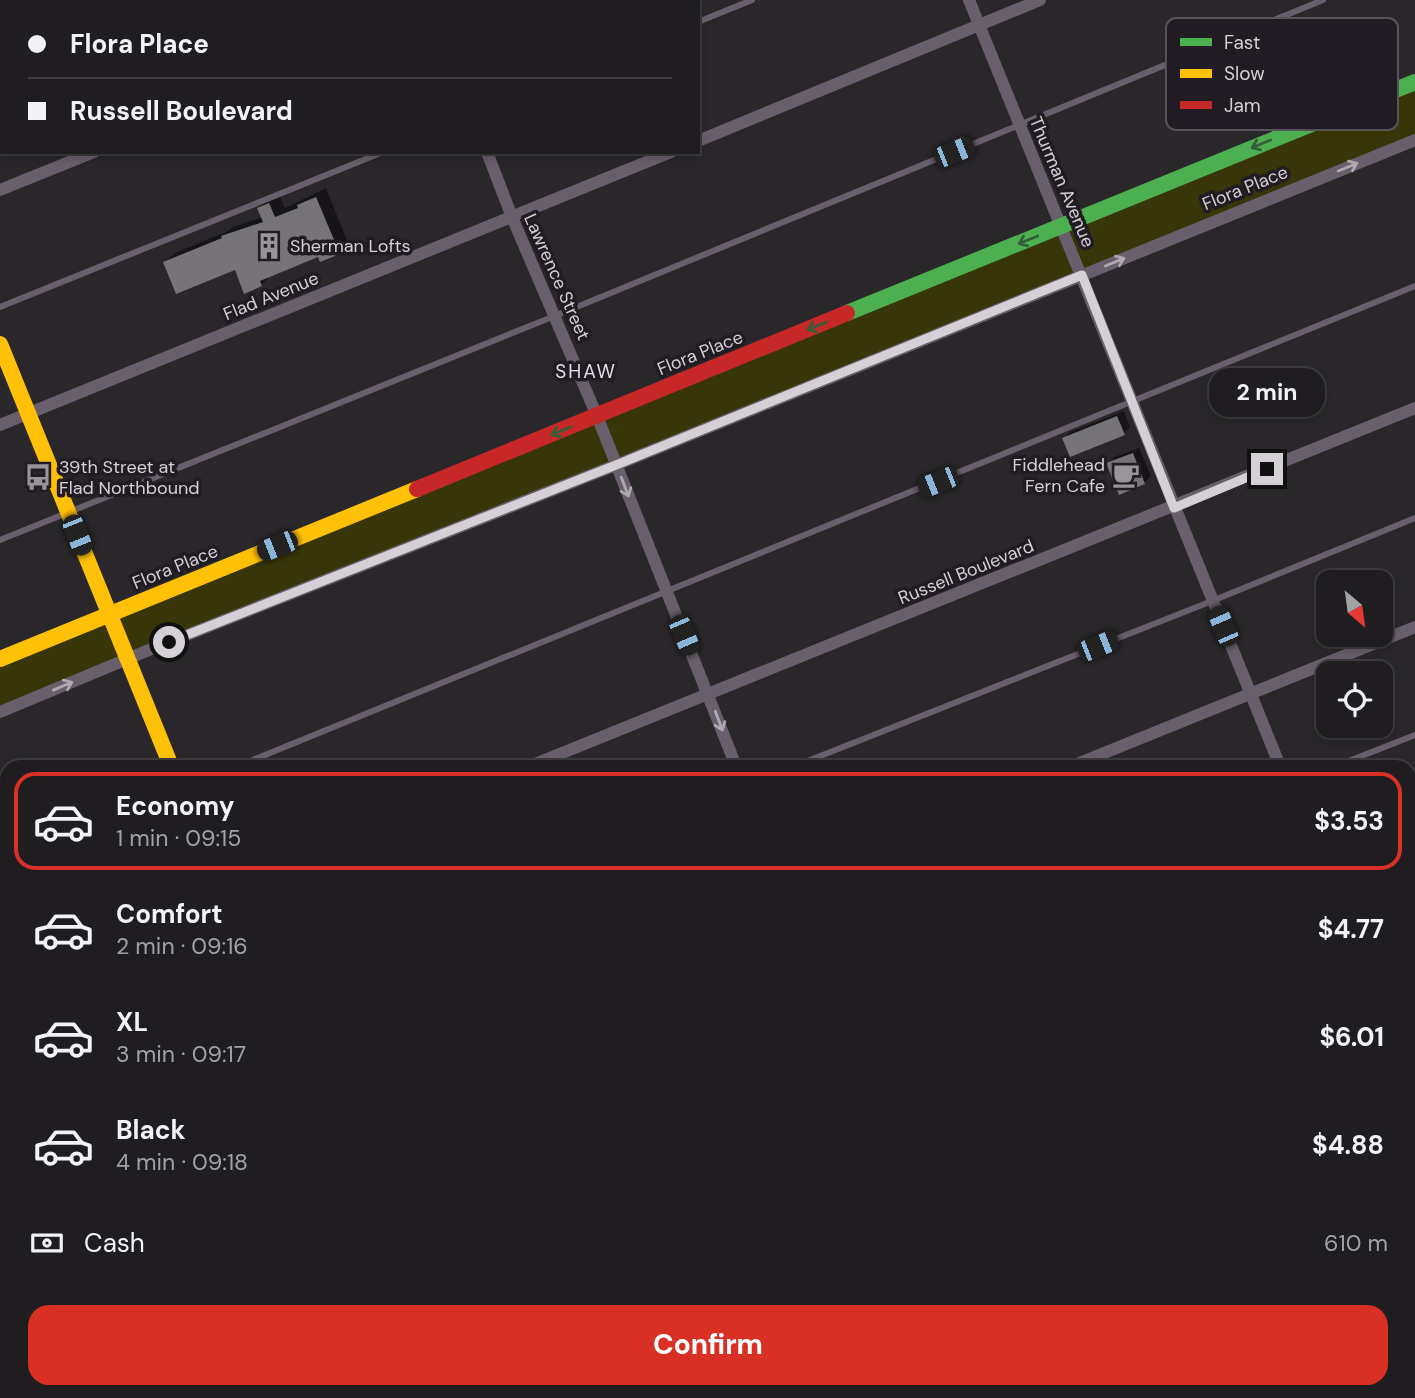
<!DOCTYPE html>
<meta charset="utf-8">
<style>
:root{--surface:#201d20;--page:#2d2a2d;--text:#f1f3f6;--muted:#a2a2a5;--line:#3d3b3e;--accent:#d93025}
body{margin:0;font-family:"DM Sans",sans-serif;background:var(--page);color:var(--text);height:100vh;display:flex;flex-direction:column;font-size:26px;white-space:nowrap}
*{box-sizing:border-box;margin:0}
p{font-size:23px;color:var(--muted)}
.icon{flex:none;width:38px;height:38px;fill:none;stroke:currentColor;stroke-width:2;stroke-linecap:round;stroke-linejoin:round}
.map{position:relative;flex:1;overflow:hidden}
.side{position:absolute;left:0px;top:760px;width:1416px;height:639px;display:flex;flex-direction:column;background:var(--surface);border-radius:21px 21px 0 0;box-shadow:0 4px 10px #0003,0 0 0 2px var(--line)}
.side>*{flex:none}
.banner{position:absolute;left:0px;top:0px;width:700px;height:154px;box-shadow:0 4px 10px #0003,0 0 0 2px var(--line);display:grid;align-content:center;height:154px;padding:0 28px;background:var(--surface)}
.needle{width:46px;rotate:151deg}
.fabs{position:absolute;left:1316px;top:570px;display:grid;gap:14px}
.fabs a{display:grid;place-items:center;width:77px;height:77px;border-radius:14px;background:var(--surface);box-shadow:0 4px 10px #0003,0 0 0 2px var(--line);font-size:35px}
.end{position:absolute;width:32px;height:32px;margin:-16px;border:9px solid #d4d0d5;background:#111;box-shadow:0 0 0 4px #111}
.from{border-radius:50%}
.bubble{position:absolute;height:49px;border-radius:21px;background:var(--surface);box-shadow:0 4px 10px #0003,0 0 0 2px var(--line);font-size:23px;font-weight:700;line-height:49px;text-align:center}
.car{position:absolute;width:21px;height:42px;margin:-21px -10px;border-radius:9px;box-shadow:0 0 5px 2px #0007;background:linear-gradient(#222 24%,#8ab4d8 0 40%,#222 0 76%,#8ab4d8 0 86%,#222 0)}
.banner b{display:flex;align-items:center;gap:24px;height:66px;font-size:26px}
.banner b+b{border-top:2px solid var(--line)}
.banner i{width:18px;height:18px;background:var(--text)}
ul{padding:12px 0 0;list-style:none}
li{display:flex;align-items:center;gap:21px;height:98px;margin:0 14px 10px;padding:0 14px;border:4px solid transparent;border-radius:21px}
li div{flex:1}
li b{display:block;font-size:26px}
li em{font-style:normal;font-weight:700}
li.current{border-color:var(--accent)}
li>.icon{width:63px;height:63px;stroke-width:1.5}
.pay{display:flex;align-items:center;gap:18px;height:77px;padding:0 28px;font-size:26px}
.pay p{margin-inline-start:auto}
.primary-button{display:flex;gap:14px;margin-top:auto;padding:14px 28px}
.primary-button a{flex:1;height:80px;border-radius:21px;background:var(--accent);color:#fff;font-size:28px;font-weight:700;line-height:80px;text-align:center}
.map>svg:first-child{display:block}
</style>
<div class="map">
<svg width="1415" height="1398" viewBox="0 0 1415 1398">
<rect width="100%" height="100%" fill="#2a272b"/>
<g fill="#383508">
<path d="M1415,82V140L0,712V659Z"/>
<path d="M1415,1146V1204L1409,1207V1148Z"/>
<path d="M1415,1304V1373L1409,1376V1306Z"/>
<path d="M813,1391H958L942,1398H796Z"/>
<path d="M1203,1391H1371L1354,1398H1187Z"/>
</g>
<g fill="#0007">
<path d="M326,188L348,243L339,253L319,255L272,274L261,285L236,268L165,262L175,253L228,231L233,227L263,217L259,208L269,198L279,194L285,208Z"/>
<path d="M1124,411L1130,427L1124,434L1064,438L1070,432Z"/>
<path d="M1139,448L1151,476L1144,483L1108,464L1114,457Z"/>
<path d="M192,1391H199L201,1397L206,1391H308L293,1398H185Z"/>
<path d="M603,1391H663L665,1398H597Z"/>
<path d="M590,1393L592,1398H577Z"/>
</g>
<g fill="#777478">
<path d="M316,197L340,254L320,262L318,257L260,281L262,286L244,294L235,270L176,294L163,262L222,238L221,236L263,222L257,208L269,203L275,217L298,208L297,205Z"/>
<path d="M1117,416L1125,435L1070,457L1062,438Z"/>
<path d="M1133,453L1145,484L1119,495L1106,463Z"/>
<path d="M205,1391H213L216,1398H197L206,1395Z"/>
<path d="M217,1391H237L239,1398H220Z"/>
<path d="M241,1391H260L263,1398H244Z"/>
<path d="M264,1391H283L286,1398H266Z"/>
<path d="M287,1391H307L308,1394L290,1398Z"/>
<path d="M606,1391H631L634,1398H609Z"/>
<path d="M634,1391H659L662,1398H637Z"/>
<path d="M664,1391H683L685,1397L666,1398Z"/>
</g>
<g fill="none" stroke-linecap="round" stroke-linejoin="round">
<g stroke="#695f6c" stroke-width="6">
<path d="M176,2L181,0"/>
<path d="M698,22L752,0"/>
<path d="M0,73H2"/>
<path d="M0,307L383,152"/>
<path d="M0,540L567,311L1323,0"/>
<path d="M238,766L1415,286"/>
<path d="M795,766L1212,601L1415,518"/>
<path d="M1336,766L1415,735"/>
<path d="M0,863L7,860"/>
<path d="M1409,1008L1415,1006"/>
<path d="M460,1398L476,1391"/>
</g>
<g stroke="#695f6c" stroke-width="12">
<path d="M425,0L426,2"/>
<path d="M969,0L1280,766"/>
<path d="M462,2L466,0"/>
<path d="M698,141L1040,0"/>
<path d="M487,152L512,217L597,416L736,766"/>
<path d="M0,190L94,152"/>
<path d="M0,425L671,152"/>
<path d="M0,712L144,652L616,465L1415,140"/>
<path d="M530,766L1415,408"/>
<path d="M1072,766L1415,627"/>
<path d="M0,982L7,979"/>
<path d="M1409,1077L1415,1092"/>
<path d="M1409,1137L1415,1135"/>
<path d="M0,1201L7,1198"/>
<path d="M1409,1386L1415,1383"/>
<path d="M766,1398L783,1391"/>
<path d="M1378,1398L1395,1391"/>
</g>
<g stroke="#4caf50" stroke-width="16">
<path d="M847,313L1415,82"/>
<path d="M1409,1231L1415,1229"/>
<path d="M427,1391L430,1398"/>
<path d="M64,1398L80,1391"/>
<path d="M1003,1398L1019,1391"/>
</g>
<g stroke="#ffc107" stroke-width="16">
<path d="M0,344L171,766"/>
<path d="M0,659L417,489"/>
<path d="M1409,1280L1415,1278"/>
<path d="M1122,1398L1138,1391"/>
</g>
<g stroke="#c62828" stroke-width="16">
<path d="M417,489L847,313"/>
<path d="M1409,855L1415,852"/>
</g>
</g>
<defs><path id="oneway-shaft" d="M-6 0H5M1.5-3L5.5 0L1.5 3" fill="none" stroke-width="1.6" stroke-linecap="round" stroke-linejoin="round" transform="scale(1.75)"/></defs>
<g stroke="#345e37">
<use href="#oneway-shaft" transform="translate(1261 144) rotate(158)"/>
<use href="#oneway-shaft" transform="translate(1028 240) rotate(158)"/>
<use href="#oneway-shaft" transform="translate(817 326) rotate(158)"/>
<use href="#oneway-shaft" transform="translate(561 431) rotate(158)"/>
</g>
<g stroke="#afa8b0">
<use href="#oneway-shaft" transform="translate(1348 167) rotate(-22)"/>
<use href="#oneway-shaft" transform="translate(1115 262) rotate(-22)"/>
<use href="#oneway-shaft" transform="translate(625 487) rotate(69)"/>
<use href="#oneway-shaft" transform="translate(63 686) rotate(-23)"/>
<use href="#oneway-shaft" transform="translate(719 721) rotate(69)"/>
</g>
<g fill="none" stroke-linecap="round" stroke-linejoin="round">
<path stroke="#d4d0d5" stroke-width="9" d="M169,642L616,465L1082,275L1174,508L1267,469"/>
</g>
<defs>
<symbol id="building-bare" viewBox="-9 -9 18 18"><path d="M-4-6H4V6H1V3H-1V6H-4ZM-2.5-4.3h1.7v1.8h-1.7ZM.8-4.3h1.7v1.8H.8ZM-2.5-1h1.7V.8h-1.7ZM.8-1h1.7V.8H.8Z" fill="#98959a" stroke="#211c23" stroke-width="2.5" paint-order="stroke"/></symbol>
<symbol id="cafe-bare" viewBox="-9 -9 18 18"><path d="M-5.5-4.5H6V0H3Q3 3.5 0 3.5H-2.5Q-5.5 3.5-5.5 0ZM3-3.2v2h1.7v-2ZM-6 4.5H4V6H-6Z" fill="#98959a" stroke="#211c23" stroke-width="2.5" paint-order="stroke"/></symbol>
<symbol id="bus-bare" viewBox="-9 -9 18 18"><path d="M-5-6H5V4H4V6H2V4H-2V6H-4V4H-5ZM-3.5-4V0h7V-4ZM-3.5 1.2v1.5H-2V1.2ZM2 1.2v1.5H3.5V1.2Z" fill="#98959a" stroke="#211c23" stroke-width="2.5" paint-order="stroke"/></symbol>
</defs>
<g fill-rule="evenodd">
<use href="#building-bare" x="250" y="227" width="38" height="38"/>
<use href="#cafe-bare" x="1107" y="456" width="38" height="38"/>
<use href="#bus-bare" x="19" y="458" width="38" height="38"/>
</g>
<g text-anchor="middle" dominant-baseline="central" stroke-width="7" stroke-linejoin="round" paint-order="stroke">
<g font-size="18" fill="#d4d0d5" stroke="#211c23">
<text transform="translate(1062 182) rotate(67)">Thurman Avenue</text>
<text transform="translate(1245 188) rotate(-22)">Flora Place</text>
<text transform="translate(557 277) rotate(66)">Lawrence Street</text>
<text transform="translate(271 296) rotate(-22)">Flad Avenue</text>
<text transform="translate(700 353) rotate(-22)">Flora Place</text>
<text transform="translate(175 567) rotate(-22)">Flora Place</text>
<text transform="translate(966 572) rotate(-22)">Russell Boulevard</text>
</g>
<g font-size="18" fill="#d4d0d5" stroke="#211c23" text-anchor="start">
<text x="290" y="246">Sherman Lofts</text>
<text x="1105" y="465" text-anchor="end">Fiddlehead<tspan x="1105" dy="21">Fern Cafe</tspan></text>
<text x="59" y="467">39th Street at<tspan x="59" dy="21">Flad Northbound</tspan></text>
</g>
<g font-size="19" letter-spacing="2" fill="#e6dee8" stroke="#211c23">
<text x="586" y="371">SHAW</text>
</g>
</g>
<rect x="1166" y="18" width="232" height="112" rx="10" fill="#211c23" stroke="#575258" stroke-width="2"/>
<rect x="1180" y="38" width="32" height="8" fill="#4caf50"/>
<rect x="1180" y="69" width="32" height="9" fill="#ffc107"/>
<rect x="1180" y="101" width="32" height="8" fill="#c62828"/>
<g font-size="19" fill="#d4d0d5">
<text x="1224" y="49">Fast</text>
<text x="1224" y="80">Slow</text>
<text x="1224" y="112">Jam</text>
</g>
</svg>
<div class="fabs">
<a><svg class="needle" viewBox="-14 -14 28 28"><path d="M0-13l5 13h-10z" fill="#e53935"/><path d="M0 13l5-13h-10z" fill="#a2a2a5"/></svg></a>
<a><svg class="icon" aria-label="locate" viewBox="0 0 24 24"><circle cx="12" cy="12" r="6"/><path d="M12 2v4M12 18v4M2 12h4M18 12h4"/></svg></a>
</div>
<i class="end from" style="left:169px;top:642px"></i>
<i class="end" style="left:1267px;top:469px"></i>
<div class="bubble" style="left:1209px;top:368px;width:116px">2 min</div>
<i class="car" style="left:954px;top:152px;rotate:68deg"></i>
<i class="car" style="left:938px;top:482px;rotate:248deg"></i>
<i class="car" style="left:77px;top:535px;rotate:158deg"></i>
<i class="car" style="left:277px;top:546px;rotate:248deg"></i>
<i class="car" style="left:1223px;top:626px;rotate:337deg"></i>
<i class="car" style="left:684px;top:635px;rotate:157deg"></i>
<i class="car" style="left:1098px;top:646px;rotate:68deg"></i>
<div class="banner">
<b><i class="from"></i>Flora Place</b>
<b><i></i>Russell Boulevard</b>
</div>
<section class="side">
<ul>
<li class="current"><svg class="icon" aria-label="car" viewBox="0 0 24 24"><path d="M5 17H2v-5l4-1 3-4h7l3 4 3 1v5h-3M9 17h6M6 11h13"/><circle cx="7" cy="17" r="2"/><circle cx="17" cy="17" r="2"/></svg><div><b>Economy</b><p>1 min · 09:15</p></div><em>$3.53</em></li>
<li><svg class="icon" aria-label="car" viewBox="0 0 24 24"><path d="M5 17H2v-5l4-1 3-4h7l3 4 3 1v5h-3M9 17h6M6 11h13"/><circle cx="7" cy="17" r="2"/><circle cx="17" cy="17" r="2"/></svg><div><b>Comfort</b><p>2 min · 09:16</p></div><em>$4.77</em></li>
<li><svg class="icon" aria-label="car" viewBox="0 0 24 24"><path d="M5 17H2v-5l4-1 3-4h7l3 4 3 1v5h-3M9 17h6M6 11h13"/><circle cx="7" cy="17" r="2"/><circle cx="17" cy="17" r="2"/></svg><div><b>XL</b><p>3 min · 09:17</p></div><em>$6.01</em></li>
<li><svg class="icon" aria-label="car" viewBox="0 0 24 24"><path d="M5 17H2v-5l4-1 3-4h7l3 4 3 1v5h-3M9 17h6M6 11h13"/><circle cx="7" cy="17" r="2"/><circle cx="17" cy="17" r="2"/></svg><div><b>Black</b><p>4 min · 09:18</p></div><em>$4.88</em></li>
</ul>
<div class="pay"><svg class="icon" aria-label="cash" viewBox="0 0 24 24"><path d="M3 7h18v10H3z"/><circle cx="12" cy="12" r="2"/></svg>Cash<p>610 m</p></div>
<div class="primary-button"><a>Confirm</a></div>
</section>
</div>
